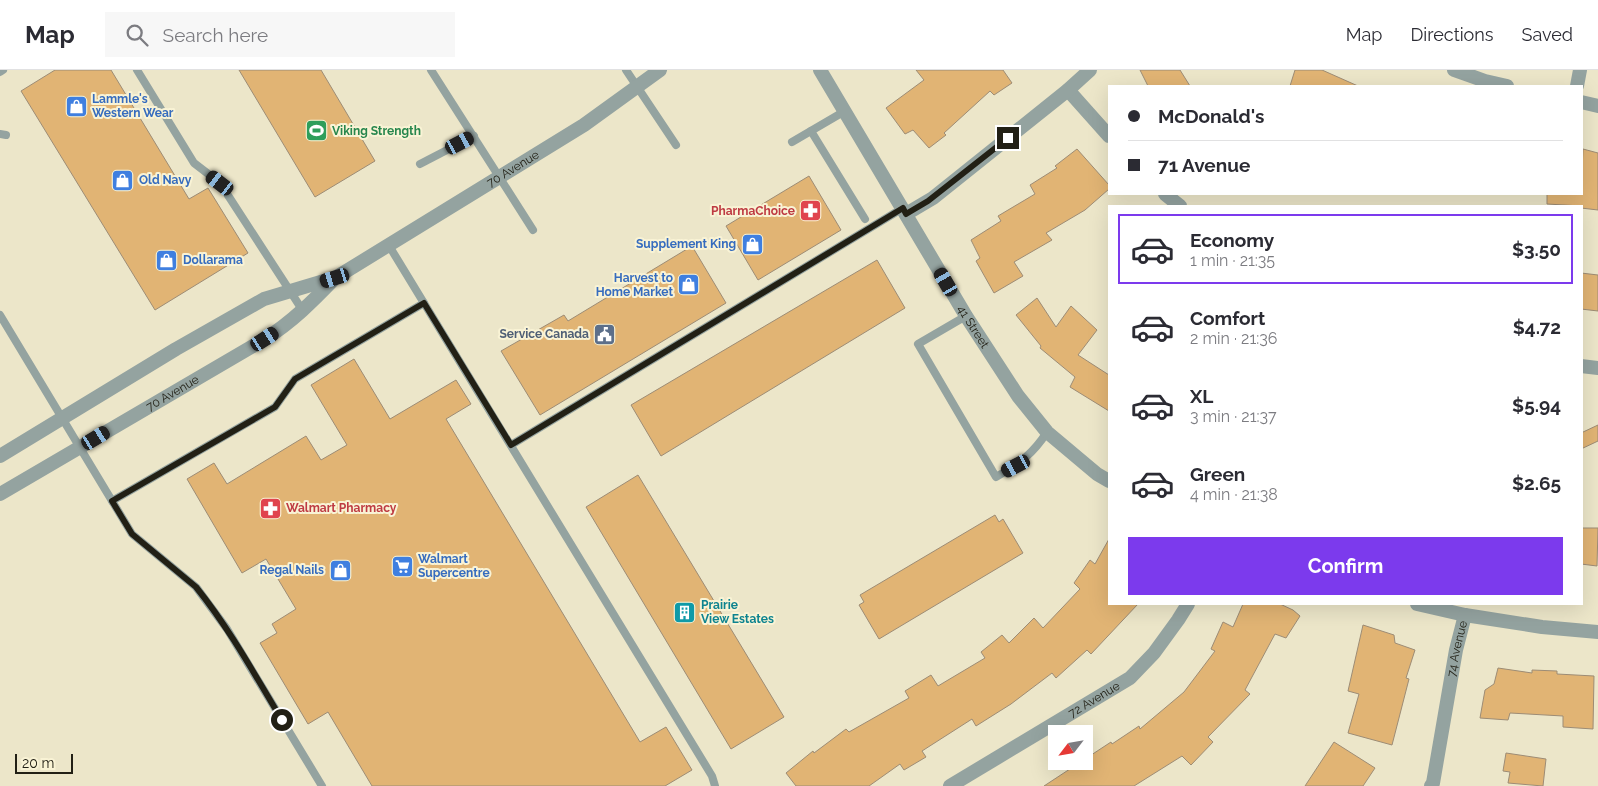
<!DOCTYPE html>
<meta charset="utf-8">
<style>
:root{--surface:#fff;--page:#f7f7f7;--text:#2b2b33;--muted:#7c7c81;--line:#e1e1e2;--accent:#7c3aed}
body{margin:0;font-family:Raleway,sans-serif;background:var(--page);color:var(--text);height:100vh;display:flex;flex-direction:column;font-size:19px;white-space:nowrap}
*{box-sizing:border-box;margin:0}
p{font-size:16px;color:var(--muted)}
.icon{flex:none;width:28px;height:28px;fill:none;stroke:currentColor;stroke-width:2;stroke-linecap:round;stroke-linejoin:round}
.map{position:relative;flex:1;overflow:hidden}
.side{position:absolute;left:1108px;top:135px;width:475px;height:400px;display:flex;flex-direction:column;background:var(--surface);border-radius:0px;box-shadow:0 5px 20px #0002}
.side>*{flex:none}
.banner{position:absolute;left:1108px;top:15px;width:475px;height:110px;border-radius:0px;box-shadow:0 5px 20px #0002;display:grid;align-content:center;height:110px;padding:0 20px;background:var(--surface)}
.needle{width:32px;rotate:239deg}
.controls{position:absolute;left:1048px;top:655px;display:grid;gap:10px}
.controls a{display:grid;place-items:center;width:45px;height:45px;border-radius:0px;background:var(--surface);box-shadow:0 5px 20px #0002;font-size:25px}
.scale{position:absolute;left:15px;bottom:12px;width:58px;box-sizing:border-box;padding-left:5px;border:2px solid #222015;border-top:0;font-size:14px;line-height:18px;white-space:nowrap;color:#222015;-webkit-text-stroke:4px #f9f3d5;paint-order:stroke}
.end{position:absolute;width:22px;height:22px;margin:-11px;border:6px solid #222015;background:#fff;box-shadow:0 0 0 2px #fff}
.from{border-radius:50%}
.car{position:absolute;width:15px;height:30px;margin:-15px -8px;border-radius:6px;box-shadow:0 0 4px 1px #0007;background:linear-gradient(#222 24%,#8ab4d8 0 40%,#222 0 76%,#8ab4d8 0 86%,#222 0)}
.banner b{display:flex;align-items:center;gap:18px;height:48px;font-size:19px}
.banner b+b{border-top:1px solid var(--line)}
.banner i{width:12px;height:12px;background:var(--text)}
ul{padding:9px 0 0;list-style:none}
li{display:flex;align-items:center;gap:15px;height:70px;margin:0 10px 8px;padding:0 10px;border:2px solid transparent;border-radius:0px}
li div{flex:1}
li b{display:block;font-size:19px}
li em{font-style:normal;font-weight:700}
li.on{border-color:var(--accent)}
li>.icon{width:45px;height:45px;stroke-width:1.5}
.button{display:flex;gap:10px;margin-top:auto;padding:10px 20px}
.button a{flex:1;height:58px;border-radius:0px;background:var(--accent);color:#fff;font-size:20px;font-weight:700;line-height:58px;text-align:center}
header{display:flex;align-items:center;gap:30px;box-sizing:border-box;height:70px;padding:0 25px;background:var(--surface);border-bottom:1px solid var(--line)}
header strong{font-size:24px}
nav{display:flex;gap:28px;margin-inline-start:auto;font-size:18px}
.search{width:350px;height:45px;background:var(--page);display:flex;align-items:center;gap:12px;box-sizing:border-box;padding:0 18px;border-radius:0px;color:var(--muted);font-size:19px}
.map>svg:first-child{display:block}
</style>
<header>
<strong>Map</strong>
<div class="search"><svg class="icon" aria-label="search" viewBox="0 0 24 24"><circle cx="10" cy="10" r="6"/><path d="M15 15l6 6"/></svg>Search here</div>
<nav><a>Map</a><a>Directions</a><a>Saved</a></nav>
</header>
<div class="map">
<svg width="1598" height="716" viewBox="0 0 1598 716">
<rect width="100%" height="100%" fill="#ece6c9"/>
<g fill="#e1b474" stroke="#9d8c75">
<path d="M55,0H111L189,129L208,118L248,183L155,240L21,21Z"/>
<path d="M239,0H321L375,91L315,127Z"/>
<path d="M916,0H1003L1012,13L994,25L990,21L944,63L946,65L929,78L913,60L905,64L886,38L924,10Z"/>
<path d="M1140,0H1180L1190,16H1148Z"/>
<path d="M1295,0H1322L1358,16H1290Z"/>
<path d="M1077,79L1109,115V119L1085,140L1046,163L1052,170L1014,192L1023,206L994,223L976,191L980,188L971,170L1001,151L998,146L1035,124L1030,115L1057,98L1055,96Z"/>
<path d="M1583,79L1598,83V140L1581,138V136L1547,134V124H1581Z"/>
<path d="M809,106L841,160L758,210L726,156Z"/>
<path d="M692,176L726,233L540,345L501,281L564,245L568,251Z"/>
<path d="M877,190L905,238L661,386L631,335Z"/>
<path d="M1581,203L1598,205V241L1581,239Z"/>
<path d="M1037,228L1056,257L1071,236L1097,260L1078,285L1109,305V341L1070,317L1075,307L1040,278L1041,276L1016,245Z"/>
<path d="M354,289L390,349L456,310L471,334L446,349L640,672L666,657L692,700L665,716H372L328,642L308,654L260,573L277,563L272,554L296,539L266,489L242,503L187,409L214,393L227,414L306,366L321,390L347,375L311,315Z"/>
<path d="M1598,355V371L1581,379V363Z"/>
<path d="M638,405L784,647L731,679L586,437Z"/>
<path d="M995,445L999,452L1003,449L1023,483L879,569L859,535L864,532L860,525Z"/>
<path d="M1581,458H1598L1597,496L1581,494Z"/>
<path d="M1109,469V534H1138L1091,584L1087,580L1056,608L1052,603L1011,634L976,656L972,649L922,681L926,687L904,700L900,694L869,716H796L786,703L813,681L814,683L846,659L849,662L909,628L905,621L931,605L938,616L985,588L981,582L1002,565L1009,573L1034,548L1043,558L1080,519L1074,513L1090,490L1095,494Z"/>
<path d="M1243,534H1280L1293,540L1300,546L1286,568L1275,564L1245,620L1250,624L1208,667L1213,672L1191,695L1182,686L1134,716H1044L1111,672L1112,674L1139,656L1140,659L1184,622L1215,581L1211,579L1223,552L1233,557Z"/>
<path d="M1363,555L1394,565L1395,573L1415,580L1406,608L1409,609L1392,675L1348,663L1359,624L1348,621Z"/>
<path d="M1498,598L1532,603V600L1557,601V604L1594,606L1593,659L1563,657V646L1510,643L1508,650L1480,648L1485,620L1494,614Z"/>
<path d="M1334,672L1375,698L1363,716H1305Z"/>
<path d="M1506,683L1546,689L1543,716L1508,713L1510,702L1503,701Z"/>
</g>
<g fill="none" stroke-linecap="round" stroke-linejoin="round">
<g stroke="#94a3a0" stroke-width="8">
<path d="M137,0L194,93L220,113L303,241"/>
<path d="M431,0L533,160"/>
<path d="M626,0L676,75"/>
<path d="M0,2L3,0"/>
<path d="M811,61L865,149"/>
<path d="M0,64L6,65"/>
<path d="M792,72L845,41"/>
<path d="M420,94L474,66"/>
<path d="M388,174L712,706L715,716"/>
<path d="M0,245L132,464L196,517L227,559L322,716"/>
<path d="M966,246L918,274L996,407C1019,394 1033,384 1047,362"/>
<path d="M511,375L903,138"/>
<path d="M112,431L275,337L295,309L424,233"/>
</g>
<g stroke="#94a3a0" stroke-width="14">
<path id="s1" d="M820,0L966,246L1018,326L1047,362L1097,404L1109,411"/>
<path d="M1454,0L1485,11L1507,16"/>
<path d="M1577,16L1580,0"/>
<path d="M1068,20L1109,66"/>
<path d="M1581,32L1598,36"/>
<path d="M1165,124L1180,136"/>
<path d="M906,144L933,128L1068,20L1090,0"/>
<path d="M1581,296L1598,298"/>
<path d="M1417,534L1465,545L1542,557L1598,562"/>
<path id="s2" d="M950,716L1130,608L1154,583L1178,550L1188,534"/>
<path id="s3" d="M1431,716L1433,713L1456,580L1465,545"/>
</g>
<g stroke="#94a3a0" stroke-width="14">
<path d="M0,386L176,279L264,229L334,208"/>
<path id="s4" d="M0,424L265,269C292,252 313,231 335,208L584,55L660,0"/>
</g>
</g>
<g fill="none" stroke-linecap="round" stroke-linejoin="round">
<path stroke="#222015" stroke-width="6" d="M282,650C255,605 229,558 196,517L132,464L112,431L275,337L295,309L424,233L511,375L903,138L906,144L928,131L1008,68"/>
</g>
<defs>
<symbol id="shop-square" viewBox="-11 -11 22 22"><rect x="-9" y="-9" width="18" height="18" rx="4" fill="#3f7fe0" stroke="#f9f3d5"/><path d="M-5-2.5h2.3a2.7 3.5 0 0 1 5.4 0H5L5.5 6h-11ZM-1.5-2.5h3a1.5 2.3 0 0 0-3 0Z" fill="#fff"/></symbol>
<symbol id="stadium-square" viewBox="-11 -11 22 22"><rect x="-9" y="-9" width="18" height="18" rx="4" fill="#2e9e5b" stroke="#f9f3d5"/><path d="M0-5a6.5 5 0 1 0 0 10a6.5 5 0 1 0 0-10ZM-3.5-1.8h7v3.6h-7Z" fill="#fff"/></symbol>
<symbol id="pharmacy-square" viewBox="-11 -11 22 22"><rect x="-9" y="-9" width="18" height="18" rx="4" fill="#e0444e" stroke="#f9f3d5"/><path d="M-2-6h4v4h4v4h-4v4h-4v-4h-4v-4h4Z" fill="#fff"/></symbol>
<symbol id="civic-square" viewBox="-11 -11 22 22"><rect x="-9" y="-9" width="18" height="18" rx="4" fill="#5c6f8a" stroke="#f9f3d5"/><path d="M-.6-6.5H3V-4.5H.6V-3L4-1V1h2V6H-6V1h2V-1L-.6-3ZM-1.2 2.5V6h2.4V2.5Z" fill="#fff"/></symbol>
<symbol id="supermarket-square" viewBox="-11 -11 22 22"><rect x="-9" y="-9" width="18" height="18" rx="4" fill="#3f7fe0" stroke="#f9f3d5"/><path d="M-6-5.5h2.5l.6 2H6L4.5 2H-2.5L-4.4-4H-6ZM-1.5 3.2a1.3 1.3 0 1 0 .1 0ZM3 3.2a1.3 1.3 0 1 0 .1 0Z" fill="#fff"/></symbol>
<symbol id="building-square" viewBox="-11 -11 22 22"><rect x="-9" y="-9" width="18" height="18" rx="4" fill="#0f9aa8" stroke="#f9f3d5"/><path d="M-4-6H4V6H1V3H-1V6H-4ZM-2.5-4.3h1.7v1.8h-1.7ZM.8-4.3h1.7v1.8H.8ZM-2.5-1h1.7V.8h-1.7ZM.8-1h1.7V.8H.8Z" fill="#fff"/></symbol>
</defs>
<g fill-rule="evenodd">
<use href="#shop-square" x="64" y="24" width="25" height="25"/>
<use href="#stadium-square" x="304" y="48" width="25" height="25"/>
<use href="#shop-square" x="110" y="98" width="25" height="25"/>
<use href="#pharmacy-square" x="798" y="128" width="25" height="25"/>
<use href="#shop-square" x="740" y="162" width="25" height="25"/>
<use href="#shop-square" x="154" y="178" width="25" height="25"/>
<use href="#shop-square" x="676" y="202" width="25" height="25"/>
<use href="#civic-square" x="592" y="252" width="25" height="25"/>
<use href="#pharmacy-square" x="258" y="426" width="25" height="25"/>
<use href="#supermarket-square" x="390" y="484" width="25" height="25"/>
<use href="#shop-square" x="328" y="488" width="25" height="25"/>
<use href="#building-square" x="672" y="530" width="25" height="25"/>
</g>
<g text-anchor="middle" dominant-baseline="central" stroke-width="4" stroke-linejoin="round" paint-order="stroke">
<g font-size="12" font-weight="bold" fill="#366cbe" stroke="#f9f3d5" text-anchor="start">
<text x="92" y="29">Lammle's<tspan x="92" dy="14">Western Wear</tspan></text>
<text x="139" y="110">Old Navy</text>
<text x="736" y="174" text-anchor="end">Supplement King</text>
<text x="183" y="190">Dollarama</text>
<text x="673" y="208" text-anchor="end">Harvest to<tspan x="673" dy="14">Home Market</tspan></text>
<text x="418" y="489">Walmart<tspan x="418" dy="14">Supercentre</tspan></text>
<text x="324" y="500" text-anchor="end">Regal Nails</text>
</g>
<g font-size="12" font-weight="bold" fill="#27864d" stroke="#f9f3d5" text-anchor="start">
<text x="332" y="61">Viking Strength</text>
</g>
<g font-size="12" fill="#222015" stroke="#f9f3d5">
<text stroke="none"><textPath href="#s4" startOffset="609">70 Avenue</textPath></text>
<text stroke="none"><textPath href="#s1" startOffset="299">41 Street</textPath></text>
<text stroke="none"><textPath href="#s4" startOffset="200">70 Avenue</textPath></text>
<text stroke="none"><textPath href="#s3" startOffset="140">74 Avenue</textPath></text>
<text stroke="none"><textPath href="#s2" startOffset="168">72 Avenue</textPath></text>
</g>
<g font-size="12" font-weight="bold" fill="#be3a42" stroke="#f9f3d5" text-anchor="end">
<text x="795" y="141">PharmaChoice</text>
<text x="286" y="438" text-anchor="start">Walmart Pharmacy</text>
</g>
<g font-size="12" font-weight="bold" fill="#4e5e75" stroke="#f9f3d5" text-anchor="end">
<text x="589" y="264">Service Canada</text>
</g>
<g font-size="12" font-weight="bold" fill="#0d838f" stroke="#f9f3d5" text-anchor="start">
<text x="701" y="535">Prairie<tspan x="701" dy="14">View Estates</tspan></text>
</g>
</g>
</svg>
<div class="controls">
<a><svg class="needle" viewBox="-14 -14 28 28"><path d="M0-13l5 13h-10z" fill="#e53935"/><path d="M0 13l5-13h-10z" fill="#7c7c81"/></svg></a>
</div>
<div class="scale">20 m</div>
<i class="end from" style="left:282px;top:650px"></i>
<i class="end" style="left:1008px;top:68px"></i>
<i class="car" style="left:460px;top:73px;rotate:62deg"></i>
<i class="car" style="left:220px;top:113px;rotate:307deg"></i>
<i class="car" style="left:335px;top:208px;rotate:253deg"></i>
<i class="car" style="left:946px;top:212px;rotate:330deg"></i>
<i class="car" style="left:265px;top:269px;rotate:57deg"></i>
<i class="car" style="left:96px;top:368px;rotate:59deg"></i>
<i class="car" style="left:1016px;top:396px;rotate:242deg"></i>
<div class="banner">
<b><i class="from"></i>McDonald's</b>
<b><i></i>71 Avenue</b>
</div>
<section class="side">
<ul>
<li class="on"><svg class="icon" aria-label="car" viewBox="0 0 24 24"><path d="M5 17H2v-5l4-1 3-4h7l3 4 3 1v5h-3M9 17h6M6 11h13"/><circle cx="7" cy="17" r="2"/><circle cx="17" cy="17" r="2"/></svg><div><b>Economy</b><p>1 min · 21:35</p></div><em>$3.50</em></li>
<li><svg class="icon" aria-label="car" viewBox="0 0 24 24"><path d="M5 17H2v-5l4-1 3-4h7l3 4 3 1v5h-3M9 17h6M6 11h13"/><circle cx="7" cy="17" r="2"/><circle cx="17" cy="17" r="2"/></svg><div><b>Comfort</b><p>2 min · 21:36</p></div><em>$4.72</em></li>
<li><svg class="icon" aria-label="car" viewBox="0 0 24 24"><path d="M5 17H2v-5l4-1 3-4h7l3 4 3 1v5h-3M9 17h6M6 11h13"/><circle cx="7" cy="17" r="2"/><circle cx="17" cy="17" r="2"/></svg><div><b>XL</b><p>3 min · 21:37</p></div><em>$5.94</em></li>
<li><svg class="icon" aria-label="car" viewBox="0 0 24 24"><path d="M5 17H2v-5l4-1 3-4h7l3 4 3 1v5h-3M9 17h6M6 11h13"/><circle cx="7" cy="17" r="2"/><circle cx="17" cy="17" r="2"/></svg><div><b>Green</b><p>4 min · 21:38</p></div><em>$2.65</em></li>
</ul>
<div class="button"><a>Confirm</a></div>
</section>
</div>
